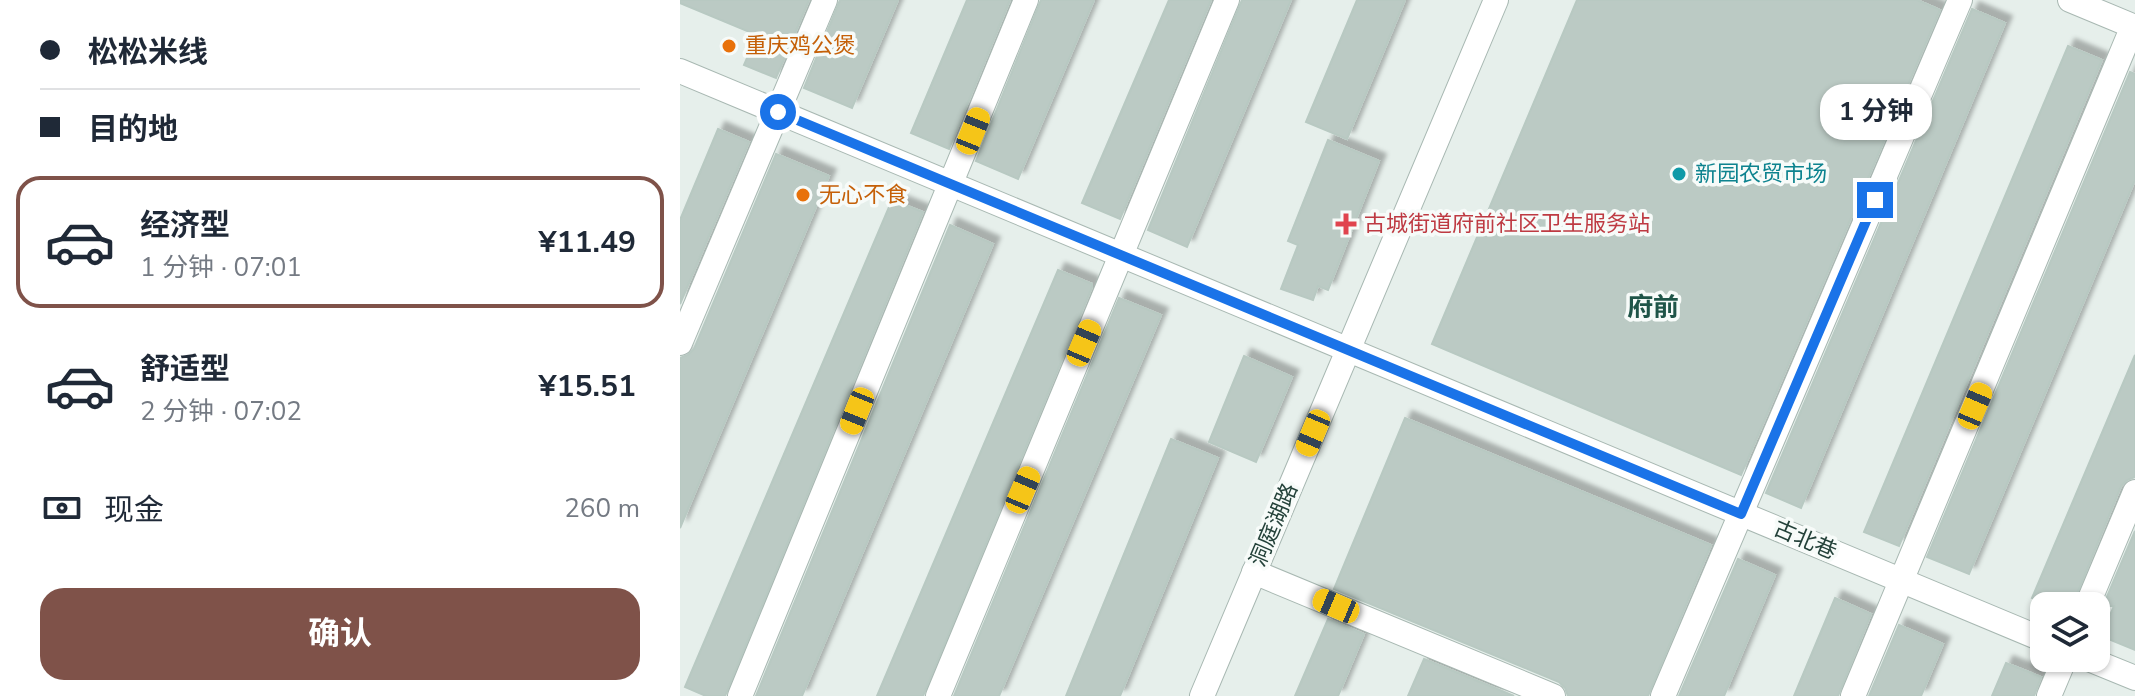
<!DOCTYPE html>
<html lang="zh">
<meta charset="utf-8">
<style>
:root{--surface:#fff;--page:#f2f2f3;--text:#1f2937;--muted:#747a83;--line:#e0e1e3;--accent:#7f5249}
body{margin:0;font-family:"Nunito Sans","Noto Sans SC",sans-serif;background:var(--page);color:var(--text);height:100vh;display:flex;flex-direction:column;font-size:30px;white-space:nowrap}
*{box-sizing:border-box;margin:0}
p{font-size:26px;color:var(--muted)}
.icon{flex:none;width:44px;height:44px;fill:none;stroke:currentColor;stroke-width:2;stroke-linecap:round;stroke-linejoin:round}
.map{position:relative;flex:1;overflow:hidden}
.drawer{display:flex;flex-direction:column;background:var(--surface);width:680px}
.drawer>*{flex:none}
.top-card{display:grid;align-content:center;height:176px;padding:0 40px;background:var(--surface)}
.buttons{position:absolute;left:1350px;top:592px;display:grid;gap:16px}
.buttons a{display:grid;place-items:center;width:80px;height:80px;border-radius:16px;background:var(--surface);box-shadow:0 2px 6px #0004;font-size:40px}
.end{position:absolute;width:36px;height:36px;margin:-18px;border:10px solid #1a73e8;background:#fff;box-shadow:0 0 0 4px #fff}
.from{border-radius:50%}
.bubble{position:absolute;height:56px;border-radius:24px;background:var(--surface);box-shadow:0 2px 6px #0004;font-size:26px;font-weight:700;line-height:56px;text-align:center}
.car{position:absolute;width:24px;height:48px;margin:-24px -12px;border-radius:10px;box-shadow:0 0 6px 2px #0007;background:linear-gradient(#f5c518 24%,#345 0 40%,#f5c518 0 76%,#345 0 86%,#f5c518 0)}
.top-card b{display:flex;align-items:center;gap:28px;height:76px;font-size:30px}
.top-card b+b{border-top:2px solid var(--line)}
.top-card i{width:20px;height:20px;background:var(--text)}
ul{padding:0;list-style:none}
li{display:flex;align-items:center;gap:24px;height:132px;margin:0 16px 12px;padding:0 24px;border:4px solid transparent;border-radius:24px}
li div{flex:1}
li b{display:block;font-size:30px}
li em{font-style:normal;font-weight:700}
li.active{border-color:var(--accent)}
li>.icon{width:72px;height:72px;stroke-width:1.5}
.pay{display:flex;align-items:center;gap:20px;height:88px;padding:0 40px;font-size:30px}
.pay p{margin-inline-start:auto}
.primary-button{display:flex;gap:16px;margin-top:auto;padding:16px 40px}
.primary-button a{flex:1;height:92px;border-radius:24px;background:var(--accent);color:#fff;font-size:32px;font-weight:700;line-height:92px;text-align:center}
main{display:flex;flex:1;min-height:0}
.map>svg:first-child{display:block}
</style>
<main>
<section class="drawer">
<div class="top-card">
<b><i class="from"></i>松松米线</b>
<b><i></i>目的地</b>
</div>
<ul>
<li class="active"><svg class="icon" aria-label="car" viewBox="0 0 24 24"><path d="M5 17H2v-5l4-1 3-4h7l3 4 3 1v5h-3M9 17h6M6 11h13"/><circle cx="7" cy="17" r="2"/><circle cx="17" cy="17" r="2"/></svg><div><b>经济型</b><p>1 分钟 · 07:01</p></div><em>¥11.49</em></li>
<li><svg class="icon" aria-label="car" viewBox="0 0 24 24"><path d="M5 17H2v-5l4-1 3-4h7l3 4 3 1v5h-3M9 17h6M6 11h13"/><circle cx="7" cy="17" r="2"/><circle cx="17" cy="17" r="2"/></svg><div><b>舒适型</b><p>2 分钟 · 07:02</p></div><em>¥15.51</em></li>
</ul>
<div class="pay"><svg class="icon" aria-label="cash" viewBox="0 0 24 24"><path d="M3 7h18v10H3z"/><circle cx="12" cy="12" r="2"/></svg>现金<p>260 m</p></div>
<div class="primary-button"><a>确认</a></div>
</section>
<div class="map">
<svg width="1455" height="696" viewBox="0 0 1455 696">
<defs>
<filter id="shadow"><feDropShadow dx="7" dy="-7" stdDeviation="2" flood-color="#0004"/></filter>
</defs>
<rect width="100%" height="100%" fill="#e6efeb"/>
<g fill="#bbcac4" stroke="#b8c9c2" stroke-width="2" filter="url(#shadow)">
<path d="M0,0H129L96,78L64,65L77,35L0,3Z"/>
<path d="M160,0H218L172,108L124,88Z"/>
<path d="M287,0H330L269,149L231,133Z"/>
<path d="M361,0H414L338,179L296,161Z"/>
<path d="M489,0H531L440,219L402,203Z"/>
<path d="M562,0H611L507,247L468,230Z"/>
<path d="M677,0H725L667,139L626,122Z"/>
<path d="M897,0H1237L1260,10L1061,475L752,344Z"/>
<path d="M1292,9L1325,23L1121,508L1086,493Z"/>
<path d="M1388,46L1422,60L1219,546L1184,532Z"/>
<path d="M1450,72L1455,74V180L1289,574L1247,557Z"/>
<path d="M38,129L69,142L0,304V220Z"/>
<path d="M648,140L699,161L648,290L638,286L633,300L601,289L618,245L608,241Z"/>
<path d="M96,154L149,176L0,528V358L8,355L14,349Z"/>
<path d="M212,200L243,212L45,696H26L5,687Z"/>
<path d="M270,225L313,244L122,696H76Z"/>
<path d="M378,270L412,284V287L243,696H197Z"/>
<path d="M439,298L481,315L319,696H274Z"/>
<path d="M1455,355V477L1447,480L1441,486L1392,606H1371L1352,598Z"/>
<path d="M564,356L612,377L576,462L529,442Z"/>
<path d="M725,418L1031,545L968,696H888L885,688L879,682L654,589Z"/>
<path d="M491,439L538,458L440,696H386Z"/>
<path d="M1455,531V650L1421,636L1434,606H1423Z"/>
<path d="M1058,559L1095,575L1044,696H999Z"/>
<path d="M1155,598L1191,614L1158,696H1114Z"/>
<path d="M648,619L684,634L658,696H615Z"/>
<path d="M1219,625L1263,644L1241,696H1189Z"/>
<path d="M744,659L834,696H728Z"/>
<path d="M1326,663L1361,677L1354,696H1312Z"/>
</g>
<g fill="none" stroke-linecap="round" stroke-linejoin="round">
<defs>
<g id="minor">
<path d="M1390,0L1455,27"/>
<path d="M0,71L1364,640"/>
<path d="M0,343L145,0"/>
<path d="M574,572L873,696"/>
<path d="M1407,606L1455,492"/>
<path d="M1406,658L1455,678"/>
<path d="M60,696L346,0"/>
<path d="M258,696L547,0"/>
<path d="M522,696L816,0"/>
<path d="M983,696L1280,0"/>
<path d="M1173,696L1453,26"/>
<path d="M1369,696L1385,658"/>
</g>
</defs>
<use href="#minor" stroke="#a8b8b2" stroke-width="26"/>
<use href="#minor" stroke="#fff" stroke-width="24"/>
</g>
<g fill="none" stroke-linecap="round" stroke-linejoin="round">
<path stroke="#1a73e8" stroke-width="10" d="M98,112L1061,514L1195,200"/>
</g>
<g fill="#e8710a" stroke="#f7fbf9" stroke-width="3">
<circle cx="49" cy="46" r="8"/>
<circle cx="123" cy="195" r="8"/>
</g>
<circle fill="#0f9aa8" stroke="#f7fbf9" stroke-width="3" cx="999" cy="174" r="8"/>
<path fill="#e0444e" stroke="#f7fbf9" stroke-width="3" d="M662 212h8v8h8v8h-8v8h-8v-8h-8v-8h8z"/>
<g text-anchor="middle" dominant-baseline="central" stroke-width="7" stroke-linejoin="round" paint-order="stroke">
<g font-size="22" fill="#c56008" stroke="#f7fbf9" text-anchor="start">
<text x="65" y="46">重庆鸡公煲</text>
<text x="139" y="195">无心不食</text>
</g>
<g font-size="22" fill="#0d838f" stroke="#f7fbf9" text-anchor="start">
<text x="1015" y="174">新园农贸市场</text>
</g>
<g font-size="22" fill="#be3a42" stroke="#f7fbf9" text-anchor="start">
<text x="684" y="224">古城街道府前社区卫生服务站</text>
</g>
<g font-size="22" fill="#24423a" stroke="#f7fbf9">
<text transform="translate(594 525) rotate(-67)">洞庭湖路</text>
<text transform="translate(1125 540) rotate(23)">古北巷</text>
</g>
<g font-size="26" font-weight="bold" fill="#1f5548" stroke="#f7fbf9">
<text x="973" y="307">府前</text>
</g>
</g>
</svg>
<div class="buttons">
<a><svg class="icon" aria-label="layers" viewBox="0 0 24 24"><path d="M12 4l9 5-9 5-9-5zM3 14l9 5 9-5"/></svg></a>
</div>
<i class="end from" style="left:98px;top:112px"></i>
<i class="end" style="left:1195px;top:200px"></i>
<div class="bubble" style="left:1140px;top:84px;width:112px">1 分钟</div>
<i class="car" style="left:293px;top:131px;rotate:22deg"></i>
<i class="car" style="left:404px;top:343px;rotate:23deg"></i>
<i class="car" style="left:1295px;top:406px;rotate:23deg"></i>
<i class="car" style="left:177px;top:411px;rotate:202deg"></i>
<i class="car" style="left:633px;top:433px;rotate:203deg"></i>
<i class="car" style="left:343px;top:490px;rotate:23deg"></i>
<i class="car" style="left:656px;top:606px;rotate:293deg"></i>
</div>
</main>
